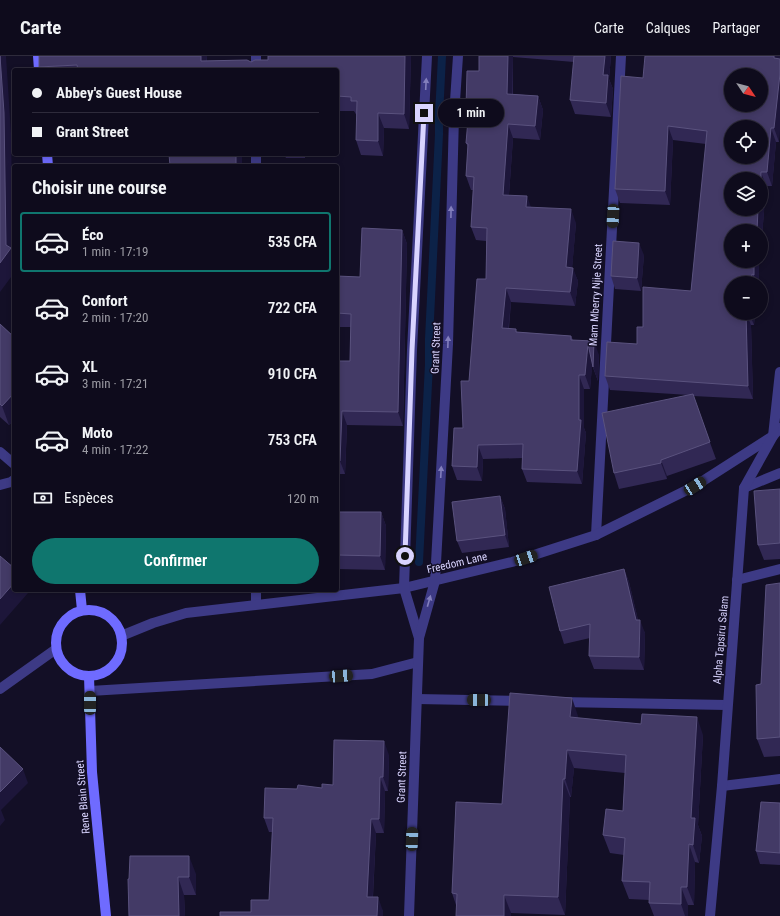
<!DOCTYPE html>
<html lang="fr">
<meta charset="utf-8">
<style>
:root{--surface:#0e0b1c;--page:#171425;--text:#f1f3f6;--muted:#9b9ba3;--line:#2e2b3b;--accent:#0f766e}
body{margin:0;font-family:"Roboto Condensed",sans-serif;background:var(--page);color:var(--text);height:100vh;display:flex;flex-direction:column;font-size:15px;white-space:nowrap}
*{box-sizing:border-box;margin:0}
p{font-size:13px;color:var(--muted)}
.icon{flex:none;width:22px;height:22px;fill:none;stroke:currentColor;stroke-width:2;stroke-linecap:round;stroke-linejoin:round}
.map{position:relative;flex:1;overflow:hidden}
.drawer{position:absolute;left:12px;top:108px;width:327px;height:428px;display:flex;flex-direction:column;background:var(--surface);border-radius:4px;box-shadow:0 2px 6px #0003,0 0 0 1px var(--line)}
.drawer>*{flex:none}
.hud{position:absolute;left:12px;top:12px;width:327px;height:88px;border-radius:4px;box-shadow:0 2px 6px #0003,0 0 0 1px var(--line);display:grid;align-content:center;height:88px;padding:0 20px;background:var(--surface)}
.needle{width:26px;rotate:125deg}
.buttons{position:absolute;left:724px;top:12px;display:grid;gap:8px}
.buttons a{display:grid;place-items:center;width:44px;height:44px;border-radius:50%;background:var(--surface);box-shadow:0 2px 6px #0003,0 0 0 1px var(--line);font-size:20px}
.end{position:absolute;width:18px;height:18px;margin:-9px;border:5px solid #d9d4ff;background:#111;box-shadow:0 0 0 2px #111}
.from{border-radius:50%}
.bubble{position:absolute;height:28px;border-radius:14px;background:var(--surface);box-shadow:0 2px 6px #0003,0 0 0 1px var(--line);font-size:13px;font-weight:600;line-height:28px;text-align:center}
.car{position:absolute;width:12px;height:24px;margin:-12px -6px;border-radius:5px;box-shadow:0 0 3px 1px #0007;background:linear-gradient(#222 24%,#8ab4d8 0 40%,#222 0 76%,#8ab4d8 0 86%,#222 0)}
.hud b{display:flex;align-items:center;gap:14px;height:38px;font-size:15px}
.hud b+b{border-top:1px solid var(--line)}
.hud i{width:10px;height:10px;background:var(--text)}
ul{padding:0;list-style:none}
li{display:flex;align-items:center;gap:12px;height:60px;margin:0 8px 6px;padding:0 12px;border:2px solid transparent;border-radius:4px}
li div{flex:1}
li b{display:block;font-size:15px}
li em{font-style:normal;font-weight:600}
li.active{border-color:var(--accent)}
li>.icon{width:36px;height:36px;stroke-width:1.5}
h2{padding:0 20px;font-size:18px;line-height:48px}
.pay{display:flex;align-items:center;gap:10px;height:44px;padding:0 20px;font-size:15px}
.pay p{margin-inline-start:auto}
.primary-button{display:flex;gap:8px;margin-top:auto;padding:8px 20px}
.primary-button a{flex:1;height:46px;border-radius:24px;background:var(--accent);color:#fff;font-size:16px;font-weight:600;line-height:46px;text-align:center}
header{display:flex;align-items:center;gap:24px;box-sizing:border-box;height:56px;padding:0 20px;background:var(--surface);border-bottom:1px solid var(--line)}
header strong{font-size:19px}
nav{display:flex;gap:22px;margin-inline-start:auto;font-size:14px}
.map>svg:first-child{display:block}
</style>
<header>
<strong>Carte</strong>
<nav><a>Carte</a><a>Calques</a><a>Partager</a></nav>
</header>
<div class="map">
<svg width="780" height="860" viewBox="0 0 780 860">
<rect width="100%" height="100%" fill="#130f26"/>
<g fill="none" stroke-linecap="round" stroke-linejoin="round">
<path stroke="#0c2248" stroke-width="8" d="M419,506L429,308V283L439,78V60L442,0"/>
<g stroke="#3d3a85" stroke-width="10">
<path d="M0,429L11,426L14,424"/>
<path d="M90,635L372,618L418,606"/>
</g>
<g stroke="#3d3a85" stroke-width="10">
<path d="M256,14V0"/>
<path d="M256,110V98"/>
<path d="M0,396L14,408"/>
<path d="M744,432L780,417"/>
<path d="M596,479L621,0"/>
<path d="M737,524L780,513"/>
<path d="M256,548V534"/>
<path d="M121,580L153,567L186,557L404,532L512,506L596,479L695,430L773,380L780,372"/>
<path d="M419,582L404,532L412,294L427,0"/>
<path d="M0,633L56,593"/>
<path d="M417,643L523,645"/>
<path d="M559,646L727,649"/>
<path d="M722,730L780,723"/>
<path d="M409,860L419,582L435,525L448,288L454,60L458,0"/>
<path d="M710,860L722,730L744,432L773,380L780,316"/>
</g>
<g stroke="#6f6bff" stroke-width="10">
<path d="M38,0L39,14"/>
<path d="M47,98L48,110"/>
<path d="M80,534L82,554"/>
<circle cx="89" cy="587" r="33"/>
<path d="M89,620L92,716L106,860"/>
</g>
</g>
<g fill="#312854">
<path d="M39,0H207V5L251,6L268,4V0H411L409,73L384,72L383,100L361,99L356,84L357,60L354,55H337V14H40L39,11Z"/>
<path d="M479,0H611L609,23L613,33L611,61L575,58L570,44L574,6L513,1V38L538,40L543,54L540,84L513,82L509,139L531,151L576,167L572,212L578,225L575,250L511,246L509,272L518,276L571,280L573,284L599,299L598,325L592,309L590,333H584V372L586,377L582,428L527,426L522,413L523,402L483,403L482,425L457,424L452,410L463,372L469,325L486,223V185L476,184L471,171L473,134H471L466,120L468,91L466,87L469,59L466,52L479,15Z"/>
<path d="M780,0L779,86H776L772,130H766L761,193V175H731L759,205V227H731V257H755L754,269H751L753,343L693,340L716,403L667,420V423L619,433L614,417L689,339L610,334L605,320L637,288L643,271L691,235L706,88L673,84L670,149L620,147L615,133L643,22Z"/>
<path d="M284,98H305V102H286Z"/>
<path d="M402,174L407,188L403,370L347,369L345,418H337V305H350L351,271H337V220L360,221Z"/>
<path d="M644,199L641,235L615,233L611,220Z"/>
<path d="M0,268L14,281V364L9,369L0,361Z"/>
<path d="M780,433V503L764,504L758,489Z"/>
<path d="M500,440L505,453L509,491L462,497L457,485Z"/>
<path d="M337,456H381L386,470L385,514L337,513Z"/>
<path d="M624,513L629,526L638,564L645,577L644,614L594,613L589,600L590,582L564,588L560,575Z"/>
<path d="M780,527V700L764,701L757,683L761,628Z"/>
<path d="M578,660V662L703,679L698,769L702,780L699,807L695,806L694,849H688V860H654L649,847L650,844L629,843L622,825L624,799L610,797L603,779L623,755L625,717L574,712L571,741H570L565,859L511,857L456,849L452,837L502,748Z"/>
<path d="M389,699L388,735H385L384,777H376L373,841L383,855L251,856L269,844L272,776H269L264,762L297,733L322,732L333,729Z"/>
<path d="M780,747V809L760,808L756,795Z"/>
<path d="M196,818V839H184L185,860H129L128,823Z"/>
</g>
<g fill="#1d163a">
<path d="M0,0H6L11,77L13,199L14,202V217L0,236V207L6,189Z"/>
<path d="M201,0H207L206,14L201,5Z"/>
<path d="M405,0H411L409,73L404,58Z"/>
<path d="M508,0H513V1L512,52L507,38Z"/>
<path d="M605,0H611L609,23L613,33L611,61L606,47L603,19Z"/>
<path d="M774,0H780V5L774,2Z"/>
<path d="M780,18V75L779,86L774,72Z"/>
<path d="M538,40L543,54L540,84L535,70Z"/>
<path d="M378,57L384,72L383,100L378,85Z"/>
<path d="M508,68L513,82L508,152L503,139Z"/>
<path d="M668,70L673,84L670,149L665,135Z"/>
<path d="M771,72L776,86L772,130L767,116Z"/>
<rect x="236" y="98" width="6" height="12"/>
<path d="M761,116L766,130L761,193V175H757L758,153H761Z"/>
<path d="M527,140L532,154L526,151Z"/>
<path d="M571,153L576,167L571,225L566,211Z"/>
<path d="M402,174L407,188L403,370L398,356Z"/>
<path d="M639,187L644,199L641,235L637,222Z"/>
<path d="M754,205H759V227H757L754,219Z"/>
<path d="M573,212L578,225L575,250L570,236Z"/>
<path d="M752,218L755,227H751Z"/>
<path d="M506,232L511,246L507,286L502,272Z"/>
<path d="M746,257L751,269L753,343L748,330Z"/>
<path d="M749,257H755L754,269Z"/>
<path d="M594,285L599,299L598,325L593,311Z"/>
<path d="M588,288L593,302L590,333L585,319Z"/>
<path d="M579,319L584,333V372L586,377L582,428L577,415L579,364Z"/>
<path d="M14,337V364L9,369L2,350Z"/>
<path d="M342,355L347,369L345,418L340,405Z"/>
<path d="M478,389L483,403L482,425L477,411Z"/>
<path d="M661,404L667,420V423L661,407Z"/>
<path d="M500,440L505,453L509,491L505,479Z"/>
<path d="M381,456L386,470L385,514L380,500Z"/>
<path d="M624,513L629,526L640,573V564L645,577L644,614L639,601L636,564Z"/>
<path d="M14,527V534H27L28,537L0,569V543Z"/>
<path d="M572,642L578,660L577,679L570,661Z"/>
<path d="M697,661L703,679L698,769L702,780L699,807L693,789L691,762Z"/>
<path d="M384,685L389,699L388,735L383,721Z"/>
<path d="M567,694L574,712L571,741L565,723Z"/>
<path d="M23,713L28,727L1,754L5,764L0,770V736Z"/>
<path d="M380,721L385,735L384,777L379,763Z"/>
<path d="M563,723L570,741L565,859L558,841Z"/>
<path d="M371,763L376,777L372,854L367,841Z"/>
<path d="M689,788L695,806L694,849L687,831Z"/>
<path d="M189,800L196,818V839L189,821Z"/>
<path d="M178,821L184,839L185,860H179Z"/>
<path d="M681,831L688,849V860H685L681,848Z"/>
<path d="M504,839L511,857V860H504Z"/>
<path d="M378,841L383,855V860H377Z"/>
</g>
<g fill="#433a66" stroke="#5a527e" fill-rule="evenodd">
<path d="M0,0L4,57L6,189L11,192L0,207Z"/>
<path d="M39,0H201V5L247,4L251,6L255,4H268V0H405L404,58L378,57V85L356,84L357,45H351V41L337,40V14H78L77,9L39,11Z"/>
<path d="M479,0H508L507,38L538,40L535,70L508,68L503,139L527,140L526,151L571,153L566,211L573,212L570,236L506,232L502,272L516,273V276L571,280V284L594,285L593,311L588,288L585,319H579V364H581L577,415L522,413L523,388L478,389L477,411L452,410L454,372H463L461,325H469L477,223H486L487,172L471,171L474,121L466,120L468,88L466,87L469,52H466L467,15H479Z"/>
<path d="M574,0H605L603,19H608L606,47L570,44Z"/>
<path d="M645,0H774V2L780,3V18L774,72H771L767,116H761V123H731V153H758L757,175H731V205H754V219L752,218L751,227H731V257H746L748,330L605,320L607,286L637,288V271H643V231L691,235L707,75L668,70L665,135L615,133L621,20L643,22ZM731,19H761V49H731ZM731,71H761V101H731Z"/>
<path d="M169,98H236V110H170Z"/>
<path d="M362,172L402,174L398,356L342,355L340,405L337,404V305H350L351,258L337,257V220L360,221Z"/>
<path d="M613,185L639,187L637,222L611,220Z"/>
<path d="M0,268L14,281V305L12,307L14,309V337L2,350L0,348Z"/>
<path d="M693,338L710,386L661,404V407L614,417L602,357Z"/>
<path d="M780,433V487L758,489L754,435Z"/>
<path d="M500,440L505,479L457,485L452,446Z"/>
<path d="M337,456H381L380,500L337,499Z"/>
<path d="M0,500L14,512V527L0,543Z"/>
<path d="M624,513L636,564H640L639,601L589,600L590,568L560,575L549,531Z"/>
<path d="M780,527V681L757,683L756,629L761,628L766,529Z"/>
<path d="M510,637L572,642L570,661L641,668L642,658L697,661L691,762H695L693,789L689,788L687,831H681V848L649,847L650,826L622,825L625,782L603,779L606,753L623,755L626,699L567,694L565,723H563L558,841L504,839V860H456L457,838L452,837L456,746L502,748Z"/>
<path d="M334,684L384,685L383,721H380L379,763H371L367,841H378L377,860H220V856H251V844H269L273,762H264L265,732L297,733L298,729L322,732V728L333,729Z"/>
<path d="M0,691L23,713L0,736Z"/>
<path d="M761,746L780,747V797L756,795Z"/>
<path d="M130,800H189V821H178L179,860H129L128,823H129Z"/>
</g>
<defs><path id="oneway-solid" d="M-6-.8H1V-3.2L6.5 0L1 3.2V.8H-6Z"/></defs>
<g fill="#837fbc">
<use href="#oneway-solid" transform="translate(426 28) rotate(-87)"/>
<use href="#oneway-solid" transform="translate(451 156) rotate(-89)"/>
<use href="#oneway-solid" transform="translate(448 286) rotate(-88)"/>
<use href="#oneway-solid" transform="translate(441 416) rotate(-87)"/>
<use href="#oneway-solid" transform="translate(429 545) rotate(-74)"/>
</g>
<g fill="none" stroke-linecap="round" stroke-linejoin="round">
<path stroke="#d9d4ff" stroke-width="5" d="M405,500L412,294L424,57"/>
</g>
<g text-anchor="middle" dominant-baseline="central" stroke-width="3" stroke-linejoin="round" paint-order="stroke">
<g font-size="11" fill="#d9d4ff" stroke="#130f26">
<text transform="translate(596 239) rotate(-87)">Mam Mberry Njie Street</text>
<text transform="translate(436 292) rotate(-88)">Grant Street</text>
<text transform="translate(457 507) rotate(-13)">Freedom Lane</text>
<text transform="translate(721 584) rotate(-85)">Alpha Tapsiru Salam</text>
<text transform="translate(402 721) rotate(-88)">Grant Street</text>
<text transform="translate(83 741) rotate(-95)">Rene Blain Street</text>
</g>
</g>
</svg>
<div class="buttons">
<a><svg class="needle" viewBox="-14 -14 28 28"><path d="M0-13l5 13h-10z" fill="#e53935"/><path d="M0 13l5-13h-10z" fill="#9b9ba3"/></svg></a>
<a><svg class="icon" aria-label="locate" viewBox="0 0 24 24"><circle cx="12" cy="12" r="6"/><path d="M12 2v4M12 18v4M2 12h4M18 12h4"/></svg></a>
<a><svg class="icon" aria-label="layers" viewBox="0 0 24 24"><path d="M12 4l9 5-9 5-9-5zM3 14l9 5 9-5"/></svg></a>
<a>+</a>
<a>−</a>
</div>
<i class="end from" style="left:405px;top:500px"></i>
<i class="end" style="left:424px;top:57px"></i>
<div class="bubble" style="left:438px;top:43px;width:66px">1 min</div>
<i class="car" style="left:613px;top:160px;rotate:183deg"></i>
<i class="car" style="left:695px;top:430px;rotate:57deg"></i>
<i class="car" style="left:526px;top:502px;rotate:72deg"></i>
<i class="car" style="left:341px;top:620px;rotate:86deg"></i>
<i class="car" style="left:479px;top:644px;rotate:271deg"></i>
<i class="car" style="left:90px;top:647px;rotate:0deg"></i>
<i class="car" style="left:412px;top:783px;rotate:2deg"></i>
<div class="hud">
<b><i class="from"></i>Abbey's Guest House</b>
<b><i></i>Grant Street</b>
</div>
<section class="drawer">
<h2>Choisir une course</h2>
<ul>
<li class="active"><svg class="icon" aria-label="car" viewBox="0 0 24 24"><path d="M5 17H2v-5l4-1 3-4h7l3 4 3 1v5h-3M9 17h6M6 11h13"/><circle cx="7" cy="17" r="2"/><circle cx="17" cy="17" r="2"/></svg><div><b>Éco</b><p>1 min · 17:19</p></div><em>535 CFA</em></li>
<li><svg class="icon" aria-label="car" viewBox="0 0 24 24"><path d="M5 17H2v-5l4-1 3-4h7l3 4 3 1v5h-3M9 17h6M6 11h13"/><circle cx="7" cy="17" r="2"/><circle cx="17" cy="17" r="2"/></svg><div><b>Confort</b><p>2 min · 17:20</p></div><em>722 CFA</em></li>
<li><svg class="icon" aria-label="car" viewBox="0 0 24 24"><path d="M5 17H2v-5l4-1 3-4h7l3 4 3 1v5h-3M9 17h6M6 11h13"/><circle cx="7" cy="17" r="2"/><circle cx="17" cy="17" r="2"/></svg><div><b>XL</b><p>3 min · 17:21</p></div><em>910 CFA</em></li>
<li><svg class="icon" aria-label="car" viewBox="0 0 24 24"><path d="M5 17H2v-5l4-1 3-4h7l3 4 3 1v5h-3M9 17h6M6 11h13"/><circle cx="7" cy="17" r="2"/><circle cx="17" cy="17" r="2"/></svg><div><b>Moto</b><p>4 min · 17:22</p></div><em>753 CFA</em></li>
</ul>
<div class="pay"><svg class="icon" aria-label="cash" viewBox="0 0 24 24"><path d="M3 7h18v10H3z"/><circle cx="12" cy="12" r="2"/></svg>Espèces<p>120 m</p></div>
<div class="primary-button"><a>Confirmer</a></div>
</section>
</div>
